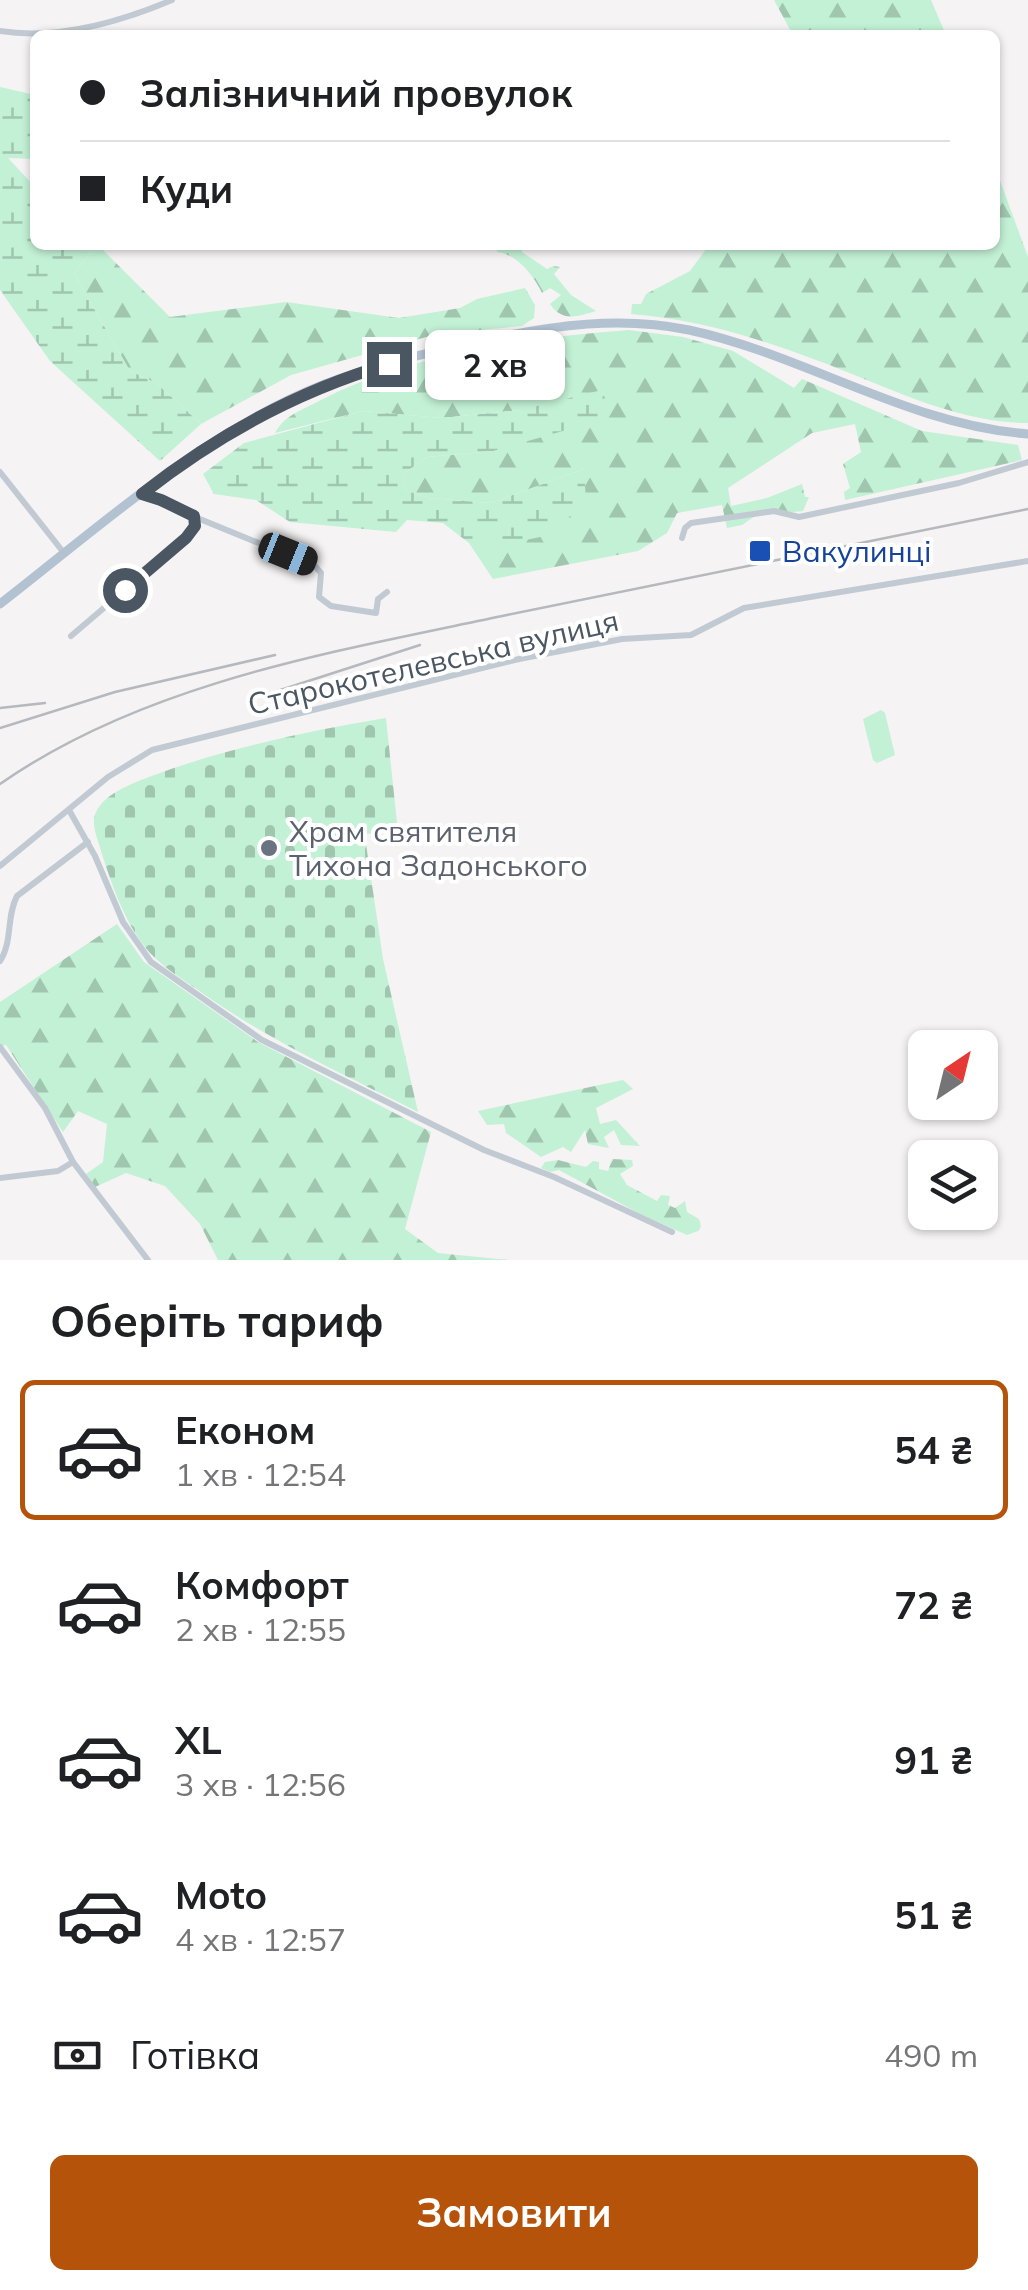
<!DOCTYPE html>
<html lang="uk">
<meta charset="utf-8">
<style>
:root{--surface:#fff;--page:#f6f6f6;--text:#202124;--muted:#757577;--line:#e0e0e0;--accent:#b45309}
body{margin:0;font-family:Mulish,sans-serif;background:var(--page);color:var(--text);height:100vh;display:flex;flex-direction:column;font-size:38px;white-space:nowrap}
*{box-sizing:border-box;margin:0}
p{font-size:32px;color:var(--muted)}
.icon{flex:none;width:55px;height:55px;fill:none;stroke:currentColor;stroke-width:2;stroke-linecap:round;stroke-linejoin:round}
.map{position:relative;height:1260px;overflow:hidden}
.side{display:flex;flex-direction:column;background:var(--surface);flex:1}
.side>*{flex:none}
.top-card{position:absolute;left:30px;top:30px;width:970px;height:220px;border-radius:15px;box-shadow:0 2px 8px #0004;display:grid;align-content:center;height:220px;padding:0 50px;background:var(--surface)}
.needle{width:65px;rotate:35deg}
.tools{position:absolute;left:908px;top:1030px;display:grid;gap:20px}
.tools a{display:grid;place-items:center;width:90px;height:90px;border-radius:15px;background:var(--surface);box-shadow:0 2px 8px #0004;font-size:50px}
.end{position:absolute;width:45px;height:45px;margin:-22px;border:12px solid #4a5661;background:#fff;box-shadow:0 0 0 5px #fff}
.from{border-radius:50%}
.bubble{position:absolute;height:70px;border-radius:15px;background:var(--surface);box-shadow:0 2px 8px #0004;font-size:32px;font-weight:700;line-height:70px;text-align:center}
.car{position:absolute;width:30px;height:60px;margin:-30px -15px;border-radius:12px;box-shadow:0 0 8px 2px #0007;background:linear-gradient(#222 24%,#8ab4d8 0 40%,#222 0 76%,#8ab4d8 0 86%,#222 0)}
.top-card b{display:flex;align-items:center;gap:35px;height:95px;font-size:38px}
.top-card b+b{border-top:2px solid var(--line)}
.top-card i{width:25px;height:25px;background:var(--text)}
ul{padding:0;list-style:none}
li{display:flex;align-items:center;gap:30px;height:140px;margin:0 20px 15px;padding:0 30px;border:5px solid transparent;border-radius:15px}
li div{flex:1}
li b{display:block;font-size:38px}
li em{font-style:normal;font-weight:700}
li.current{border-color:var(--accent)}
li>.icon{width:90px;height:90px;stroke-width:1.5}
h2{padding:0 50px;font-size:45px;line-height:120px}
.pay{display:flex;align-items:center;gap:25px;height:110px;padding:0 50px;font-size:38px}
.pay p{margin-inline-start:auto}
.action{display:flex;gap:20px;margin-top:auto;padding:20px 50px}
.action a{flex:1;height:115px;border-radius:15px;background:var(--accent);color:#fff;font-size:40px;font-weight:700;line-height:115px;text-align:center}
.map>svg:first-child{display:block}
</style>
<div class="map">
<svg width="1028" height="1260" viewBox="0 0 1028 1260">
<defs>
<pattern id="forest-firs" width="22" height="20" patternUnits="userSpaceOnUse" patternTransform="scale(2.5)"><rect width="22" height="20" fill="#c3f1d5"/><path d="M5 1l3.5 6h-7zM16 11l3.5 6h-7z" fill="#a0c6b0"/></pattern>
<pattern id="wetland-marsh" width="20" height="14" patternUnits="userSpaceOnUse" patternTransform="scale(2.5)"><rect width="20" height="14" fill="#c3f1d5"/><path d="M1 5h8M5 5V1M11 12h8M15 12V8" fill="none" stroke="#a0c6b0"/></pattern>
<pattern id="cemetery-stones" width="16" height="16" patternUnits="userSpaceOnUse" patternTransform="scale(2.5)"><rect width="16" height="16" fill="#c3f1d5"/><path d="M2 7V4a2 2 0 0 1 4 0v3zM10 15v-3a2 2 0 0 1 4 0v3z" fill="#a0c6b0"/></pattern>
</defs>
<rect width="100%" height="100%" fill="#f5f3f3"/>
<g fill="url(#forest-firs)">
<path d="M774,0H931L946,35H793Z"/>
<path d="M995,167L1028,257V423C954,423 885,385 816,360C755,337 696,319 631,314L632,304H641L646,294L690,271L709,245H995Z"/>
<path d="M96,245H102L103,250L170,317L286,302L399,318L460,308L477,299L525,288L535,305L534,318L522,326L437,334L291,375L201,424L156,383L130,371L74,274Z"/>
<path d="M496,245H522V252L547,269L553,266L560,267L554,274L571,295L596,311C578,316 563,323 550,304L561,295L550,288L542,293C534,276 517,254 497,252Z"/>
<path d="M629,330L683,337L733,351L794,388L802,379L922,431L1018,445L1022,460L845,500L844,492L850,488L843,464L861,452L855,424L812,433L728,488L731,506L767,498L802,484L805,497H809L803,511L755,516L742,525L727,528L722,505L677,513L667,533L638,551L493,579L469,543H511L584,469L491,503L429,498L405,490L403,474L427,457L493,451L521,410L442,418L363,411L275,433C284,416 300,411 317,402C411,353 524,338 629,330Z"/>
<path d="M117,924L144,962L258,1042L431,1132L405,1229L438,1253L508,1260H218L200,1224L165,1186L126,1173L95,1187L86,1174L103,1162L107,1124L78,1111L63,1132L6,1045L0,1047V1002Z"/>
<path d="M623,1080L633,1089L596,1108L600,1124L616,1120L640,1146L621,1145L614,1130L604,1137L609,1148L588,1144L585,1130L571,1152L563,1147L541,1157L506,1133L504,1124L487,1125L478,1111Z"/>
<path d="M612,1159L632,1160L633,1166L620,1174L627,1185L657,1201L661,1195L670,1196L668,1205L675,1208L685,1201L687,1212L699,1219L701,1226L698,1231L687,1235L642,1215L559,1170L550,1172L541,1168L545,1162L558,1160L586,1167L593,1161L599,1162V1169L608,1171Z"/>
</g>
<g fill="url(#wetland-marsh)">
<path d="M0,87L35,95V159L8,158L35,187V245H96L74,274L130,371L156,383L201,424L160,461L50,361L0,290Z"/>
<path d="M606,389L601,420L493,451L427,457L403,474L405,490L429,498L491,503L584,469L586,501L550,535L511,543H469L443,523L407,520L396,532L290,522L256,500L214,494L203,474L244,443L363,411L442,418L521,410Z"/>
</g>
<path fill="url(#cemetery-stones)" d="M386,718L397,823L391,831L367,834L366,844L383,959L418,1112C345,1075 272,1042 205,995C187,982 165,969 150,953C125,925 112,885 101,851C96,832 87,819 103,802C119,786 150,777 171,769C242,745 313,730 386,718Z"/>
<path fill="#c3f1d5" d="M881,710L885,713L895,755L877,763L873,760L863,719Z"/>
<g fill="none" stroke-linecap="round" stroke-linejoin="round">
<g stroke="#c1cad2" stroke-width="6">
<path d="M0,31C56,40 120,22 172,0"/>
<path d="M0,472L64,553"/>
<path d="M141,495L315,566L321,573L319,597L331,606L376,613L378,599L387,592"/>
<path d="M682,538L685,528L691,523L774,511L799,517L959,483L1028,462"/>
<path d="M71,636L186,538L195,526L194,517"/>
<path d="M69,810L95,856L123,922L151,962L262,1040L484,1150L554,1177L672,1232"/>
<path d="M0,866L108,777L152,750L519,659L622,639L691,635L744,608L1028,561"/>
<path d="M0,961C13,941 6,917 17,896L88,842"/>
<path d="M0,1047L45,1108L73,1162"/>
<path d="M0,1178L58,1171L73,1162L148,1260"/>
</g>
<path stroke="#b3c2d1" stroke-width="9" d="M0,604C102,525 203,432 325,384C377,364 432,352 486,340C553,325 621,316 689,330C805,355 908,425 1028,434"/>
<g stroke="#b5b8bd" stroke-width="2.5">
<path d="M265,695L420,645"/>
<path d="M0,708L45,703"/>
<path d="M0,728L115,692L275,655"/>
<path d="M0,784C146,682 337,651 507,615C681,579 854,545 1028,509"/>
</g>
</g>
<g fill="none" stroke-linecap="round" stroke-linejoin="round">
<path stroke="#4a5661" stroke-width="12" d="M125,590L186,538L195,526L194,516L161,500L142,494C217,435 297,391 389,364"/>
</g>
<rect fill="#1a4fb4" stroke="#fff" stroke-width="4" x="748" y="539" width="24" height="24" rx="5"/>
<circle fill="#6b7280" stroke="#fff" stroke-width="4" cx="269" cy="848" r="10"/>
<g text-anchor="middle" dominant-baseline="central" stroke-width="8" stroke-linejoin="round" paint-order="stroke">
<g font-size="30" fill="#164399" stroke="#fff" text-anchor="start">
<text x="782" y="551">Вакулинці</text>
</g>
<g font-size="30" fill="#4a5661" stroke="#fff">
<text transform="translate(433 662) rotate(-13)">Старокотелевська вулиця</text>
</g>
<g font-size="30" fill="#5b616d" stroke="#fff" text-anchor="start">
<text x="289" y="831">Храм святителя<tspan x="289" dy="34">Тихона Задонського</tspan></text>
</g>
</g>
</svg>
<div class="tools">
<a><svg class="needle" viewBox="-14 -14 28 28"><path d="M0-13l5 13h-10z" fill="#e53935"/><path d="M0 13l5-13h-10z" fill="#757577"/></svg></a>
<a><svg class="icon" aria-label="layers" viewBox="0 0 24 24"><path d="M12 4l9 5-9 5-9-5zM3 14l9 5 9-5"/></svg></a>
</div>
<i class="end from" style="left:125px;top:590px"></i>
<i class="end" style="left:389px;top:364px"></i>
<div class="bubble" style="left:425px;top:330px;width:140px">2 хв</div>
<i class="car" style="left:288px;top:554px;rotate:112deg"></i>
<div class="top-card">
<b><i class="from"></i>Залізничний провулок</b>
<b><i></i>Куди</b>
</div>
</div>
<section class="side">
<h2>Оберіть тариф</h2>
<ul>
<li class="current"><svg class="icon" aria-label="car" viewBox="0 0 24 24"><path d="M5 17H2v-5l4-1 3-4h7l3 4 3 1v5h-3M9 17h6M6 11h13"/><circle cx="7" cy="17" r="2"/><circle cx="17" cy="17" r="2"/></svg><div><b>Економ</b><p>1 хв · 12:54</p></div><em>54 ₴</em></li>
<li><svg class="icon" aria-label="car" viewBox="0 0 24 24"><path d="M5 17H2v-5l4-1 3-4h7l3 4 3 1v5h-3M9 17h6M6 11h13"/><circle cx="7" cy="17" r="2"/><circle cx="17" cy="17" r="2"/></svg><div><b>Комфорт</b><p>2 хв · 12:55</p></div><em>72 ₴</em></li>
<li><svg class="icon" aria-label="car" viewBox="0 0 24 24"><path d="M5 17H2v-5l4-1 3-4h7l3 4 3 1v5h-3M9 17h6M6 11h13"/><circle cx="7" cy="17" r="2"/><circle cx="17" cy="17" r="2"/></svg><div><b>XL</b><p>3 хв · 12:56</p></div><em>91 ₴</em></li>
<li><svg class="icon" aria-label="car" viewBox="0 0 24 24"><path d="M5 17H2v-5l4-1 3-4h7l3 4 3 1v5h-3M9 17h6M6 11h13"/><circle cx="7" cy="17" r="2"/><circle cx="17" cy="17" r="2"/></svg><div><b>Moto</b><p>4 хв · 12:57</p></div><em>51 ₴</em></li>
</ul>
<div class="pay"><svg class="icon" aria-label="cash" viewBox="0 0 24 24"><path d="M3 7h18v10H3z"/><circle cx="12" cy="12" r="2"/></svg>Готівка<p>490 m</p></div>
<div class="action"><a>Замовити</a></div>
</section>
